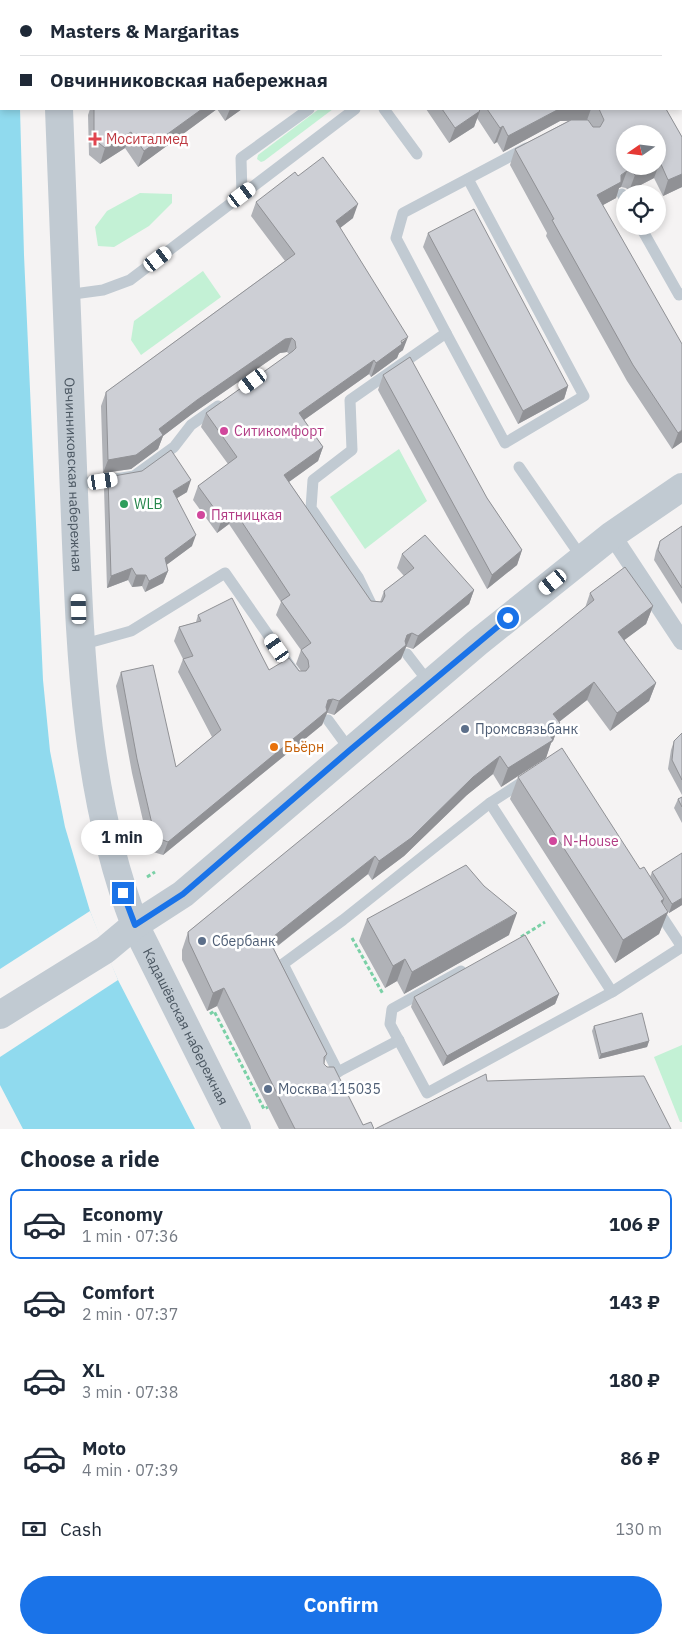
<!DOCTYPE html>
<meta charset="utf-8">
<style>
:root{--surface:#fff;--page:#f2f2f3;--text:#1f2937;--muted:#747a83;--line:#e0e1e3;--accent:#1a73e8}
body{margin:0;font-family:"IBM Plex Sans",sans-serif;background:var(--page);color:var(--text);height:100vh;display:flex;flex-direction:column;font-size:19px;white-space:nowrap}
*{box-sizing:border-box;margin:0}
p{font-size:16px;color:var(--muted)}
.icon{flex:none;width:28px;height:28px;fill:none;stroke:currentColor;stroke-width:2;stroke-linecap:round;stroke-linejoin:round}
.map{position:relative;height:1129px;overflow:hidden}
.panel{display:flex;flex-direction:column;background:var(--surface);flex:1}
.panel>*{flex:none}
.guide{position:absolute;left:0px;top:0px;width:682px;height:110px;box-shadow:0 2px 8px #0003;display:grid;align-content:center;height:110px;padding:0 20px;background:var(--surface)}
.needle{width:32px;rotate:256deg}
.controls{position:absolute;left:616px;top:125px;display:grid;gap:10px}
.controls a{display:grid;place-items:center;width:50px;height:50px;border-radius:50%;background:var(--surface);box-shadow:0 2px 8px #0003;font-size:25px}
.end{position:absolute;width:22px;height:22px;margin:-11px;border:6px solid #1a73e8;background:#fff;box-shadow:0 0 0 2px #fff}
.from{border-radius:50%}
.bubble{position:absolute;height:35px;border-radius:18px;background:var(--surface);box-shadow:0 2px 8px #0003;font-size:16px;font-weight:700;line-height:35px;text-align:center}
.car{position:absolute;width:15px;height:30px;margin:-15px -8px;border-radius:6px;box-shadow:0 0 4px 1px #0007;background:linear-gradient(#fff 24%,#345 0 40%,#fff 0 76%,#345 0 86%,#fff 0)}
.guide b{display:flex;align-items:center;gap:18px;height:48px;font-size:19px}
.guide b+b{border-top:1px solid var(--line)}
.guide i{width:12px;height:12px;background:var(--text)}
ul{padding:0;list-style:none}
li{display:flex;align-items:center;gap:15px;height:70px;margin:0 10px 8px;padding:0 10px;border:2px solid transparent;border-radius:10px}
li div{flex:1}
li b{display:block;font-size:19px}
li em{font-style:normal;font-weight:700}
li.selected{border-color:var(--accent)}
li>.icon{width:45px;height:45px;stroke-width:1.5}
h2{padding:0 20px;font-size:22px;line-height:60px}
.pay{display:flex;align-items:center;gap:12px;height:55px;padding:0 20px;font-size:19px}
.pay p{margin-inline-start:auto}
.primary-button{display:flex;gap:10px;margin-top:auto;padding:10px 20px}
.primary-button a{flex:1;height:58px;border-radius:30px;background:var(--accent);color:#fff;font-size:20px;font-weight:700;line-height:58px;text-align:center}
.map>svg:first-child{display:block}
</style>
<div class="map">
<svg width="682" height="1129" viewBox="0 0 682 1129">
<rect width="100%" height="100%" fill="#f5f3f3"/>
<g fill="#c3f1d5">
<path d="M319,109H333L264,161L261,162L257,159L258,155Z"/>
<path d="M140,193L172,194V203L149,226L114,247L98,246L95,227L107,211Z"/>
<path d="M203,271L221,297L141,355L131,340L134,321Z"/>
<path d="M399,449L427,501L365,549L330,497Z"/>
<path d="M682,1045V1122H680L654,1057Z"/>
</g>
<path fill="#90daee" d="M0,0H17L1,1V109H20L24,255L43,680L50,751L65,827L90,911L105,950L118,980L195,1129H23L0,1085Z"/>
<path fill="#f5f3f3" d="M90,911L118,980L0,1057V969Z"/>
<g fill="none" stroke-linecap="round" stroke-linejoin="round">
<g stroke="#7ad0a6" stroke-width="3" stroke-dasharray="4 2.5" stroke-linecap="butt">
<path d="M147,877L155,872"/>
<path d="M521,937L545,922"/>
<path d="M352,938L383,994"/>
<path d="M210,1014L214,1011L264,1109L268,1107"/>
</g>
<g stroke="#c1cad2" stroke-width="11">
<path d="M681,97L682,98"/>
<path d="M384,109L417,154"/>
<path d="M622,194L625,199"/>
<path d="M242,195L241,158L309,109"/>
<path d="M640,226L679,295L682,294"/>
<path d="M66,295L103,290L130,280L355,109"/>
<path d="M446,333L505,443L584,396L468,179"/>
<path d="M519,467L582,558"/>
<path d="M74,483L97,482L134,476L174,447L191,425L218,406"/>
<path d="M373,608L358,577L311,508L313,480L352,450L350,400L446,333L396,238L403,213L526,148"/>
<path d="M81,645L131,631L225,573L294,672"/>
<path d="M407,654L430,684"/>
<path d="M328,720L350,750"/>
<path d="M527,779L490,803L612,992"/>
<path d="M657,909L682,947"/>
<path d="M461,971L392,1009L390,1024L427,1093L612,992L682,947"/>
<path d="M338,1072L283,964L343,920L490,803"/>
<path d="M332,1075L399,1040"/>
</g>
<g stroke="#c1cad2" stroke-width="18">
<path d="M214,1L216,0"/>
<path d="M612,535L682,641"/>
</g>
<g stroke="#c1cad2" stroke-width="28">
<path d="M55,0V1"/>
<path id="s1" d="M59,109C64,237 69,365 74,493C80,638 82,787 135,925L237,1129"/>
<path d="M0,1015L105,950L135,925L183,894L477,643L612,535L682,487"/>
</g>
</g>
<g fill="#b0b2b7">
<path d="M90,109H242L225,121L217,109L138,167L125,148L100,164L89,155L88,115Z"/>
<path d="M426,109H666L682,137V187L663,196L654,178L629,191L626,188L621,187L619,188L616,198L603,205L682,442L672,449L627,381L546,236L547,233L510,165L515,149L568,121H560L503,152L497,142L494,144L477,118L474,127L449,143Z"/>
<path d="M298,176L353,218L340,228L403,350L399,353L397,358L371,377L369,374L304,420L323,447L318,461L289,482L371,601L380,602L384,591L404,576L397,568L402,554L474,590L469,604L413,649L407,647H406L401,659L334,715L328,713H327L322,725L163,855L150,851L132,773L116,686L121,672L176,767L212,737L178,672L183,659L174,641L179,627L196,622L198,615L269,670L301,671L296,664L301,650L276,615L281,602L229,524L217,533L193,500L198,486L228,464L201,427L206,413L289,354L287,352L280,353L192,414L163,436L158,449L131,469L103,473L101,406L106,392L285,261L251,216L256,202Z"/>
<path d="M428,233L568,386L564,399L518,424L423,247Z"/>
<path d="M383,375L487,498L522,550L517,565L487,589L378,390Z"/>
<path d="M108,477L187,492L177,498L192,546L166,565L168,571L163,583L145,592L142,586L132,587L128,580L107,588L104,488Z"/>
<path d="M682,526V604L654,560L656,551L660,541Z"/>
<path d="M590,593L653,606L646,624L624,640L656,683L649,701L610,731L587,700L559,722L553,741L551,743L546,758L501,787L493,774L467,795L404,856L372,880L368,874L274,949L327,1054L324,1064L363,1125L374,1129H279L217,1006L207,1011L182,960V950L188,932L585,608Z"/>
<path d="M682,733V795L668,769L671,750L674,741Z"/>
<path d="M518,777L650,877L652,872L682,905L669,913L663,903L668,912L659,934L615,963L510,799Z"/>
<path d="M682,797V823L674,808L678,799Z"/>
<path d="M367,919L509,935L404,994L397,981L385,988L359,941Z"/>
<path d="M559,994L555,1004L443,1066L411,1007L414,997Z"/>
<path d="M594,1026L649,1041L647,1047L599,1059L592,1031Z"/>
</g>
<g fill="#909195">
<path d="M475,0H508L504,1H472Z"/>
<path d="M682,15V28H681V16Z"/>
<path d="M202,109H217L138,167L144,151Z"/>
<path d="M230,109H242L225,121Z"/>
<path d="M559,109H591L587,120L560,121L503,152L508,136Z"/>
<path d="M480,111L474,127L449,143L455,128Z"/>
<path d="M503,126L497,142L494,144L500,128Z"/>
<path d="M131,132L125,148L100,164L105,148Z"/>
<path d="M660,162L654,178L629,191L635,175L652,166H658V163Z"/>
<path d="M627,171L621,187L619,188L616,198L592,211L597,195Z"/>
<path d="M682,174V187L663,196L668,180Z"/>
<path d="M358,204L353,218L331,235L336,221Z"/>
<path d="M408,337L403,350L399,353L397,358L371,377L376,363Z"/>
<path d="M292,338L287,352L280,353L192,414L163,436L158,449L131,469L103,473L108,460L159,429L197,400L285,339Z"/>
<path d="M374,360L369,374L294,427L299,413Z"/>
<path d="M568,386L564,399L518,424L523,411Z"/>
<path d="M682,430V442L672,449L678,433Z"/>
<path d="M323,447L318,461L279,489L284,475Z"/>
<path d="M191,480L187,492L169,503L173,491Z"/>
<path d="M234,510L229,524L217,533L222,519Z"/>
<path d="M196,535L192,546L161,569L165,558Z"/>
<path d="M522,550L517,565L487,589L492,575Z"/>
<path d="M132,568L128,580L107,588L111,576Z"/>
<path d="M168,571L163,583L145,592L149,581Z"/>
<path d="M136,575H146L142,586L132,587Z"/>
<path d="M474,590L469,604L413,649L418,636Z"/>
<path d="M653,606L646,624L611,650L618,632Z"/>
<path d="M412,633L401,659L334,715L339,701L407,635Z"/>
<path d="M594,682L587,700L546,732L553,714Z"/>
<path d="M656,683L649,701L610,731L617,713Z"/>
<path d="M333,699L322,725L163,855L168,842L328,700Z"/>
<path d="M560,723L553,741L551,743L546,758L501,787L508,768L548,733Z"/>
<path d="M500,756L493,774L467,795L404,856L372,880L379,861L473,777Z"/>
<path d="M375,856L368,874L262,958L269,940Z"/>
<path d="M682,898V905L669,913L672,904Z"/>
<path d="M664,899L657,918L668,912L659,934L615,963L623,940L661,901Z"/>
<path d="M517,913L509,935L404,994L412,972Z"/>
<path d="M405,959L397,981L385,988L393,966Z"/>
<path d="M224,988L217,1006L207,1011L213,993Z"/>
<path d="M559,994L555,1004L443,1066L447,1056Z"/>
<path d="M649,1041L647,1047L599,1059L601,1054Z"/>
</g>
<g fill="#cdcfd5" stroke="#909195">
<path d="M248,0H475L472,1H246Z"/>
<path d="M582,0H682V15L681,16V1H582Z"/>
<path d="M94,109H202L144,151L131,132L105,148L94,139Z"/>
<path d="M442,109H478L480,111L455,128Z"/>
<path d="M487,109H559L508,136L503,126L500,128Z"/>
<path d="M599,109H666L682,137V174L668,180L660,162L658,163V134H625V166H652L635,175L632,172L627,171L621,175V182L597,195L682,344V430L678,433L633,365L552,220L554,219L515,149L571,120H588L593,127H600L604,120Z"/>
<path d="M323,157L358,204L336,221L408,337L401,341L402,344L376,363L374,360L299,413L323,447L284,475L371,601L382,602L385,596L384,591L414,568L402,554L425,535L474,590L418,636L412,633L407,635L405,641L406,645L339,701L333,699L328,700L326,707L327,711L168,842L155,837L137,759L121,672L153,665L176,767L221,730L183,659L193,656L179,627L201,621L198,615L232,598L269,670L289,658L299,671H306L309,667L308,660L301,650L311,643L281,601L290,595L234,510L222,519L198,486L237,457L206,413L293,351L296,348L295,341L292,338L285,339L197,400L159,429L163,435L136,455L108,460L106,392L295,254L256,202L295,172L298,176Z"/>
<path d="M474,209L568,386L523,411L428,233Z"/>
<path d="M410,357L487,498L522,550L492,575L383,375Z"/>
<path d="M171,450L191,480L173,491L196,535L165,558L168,571L149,581L146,575H136L132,568L111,576L108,477L142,471Z"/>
<path d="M682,526V588L658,550L660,541Z"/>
<path d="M625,567L653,606L618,632L656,683L617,713L594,682L553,714L560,723L548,733L553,740L508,768L500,756L473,777L411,838L379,861L375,856L269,940L327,1054L324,1057V1064L327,1067H334L363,1125L371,1122L374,1129H295L224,988L213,993L189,942L188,932L594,600L590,593Z"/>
<path d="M682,733V780L672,760L674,741Z"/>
<path d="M562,748L640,869L644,867L664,899L661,901L668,912L623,940L518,777Z"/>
<path d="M682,797V807L678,799Z"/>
<path d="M682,853V898L672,904L652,872Z"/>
<path d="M466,865L484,886L517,913L412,972L405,959L393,966L367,919Z"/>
<path d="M525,935L559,994L447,1056L414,997Z"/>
<path d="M642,1013L649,1041L601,1054L594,1026Z"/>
<path d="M486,1074L487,1081L644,1076L671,1129H375Z"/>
</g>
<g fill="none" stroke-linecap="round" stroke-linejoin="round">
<path stroke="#1a73e8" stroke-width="6" d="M123,893L135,925L183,894L350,750L508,618"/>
</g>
<path fill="#e0444e" stroke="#fff" stroke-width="2" d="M92.5 131.5h5v5h5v5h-5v5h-5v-5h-5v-5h5z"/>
<g fill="#d1479c" stroke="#fff" stroke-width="2">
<circle cx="224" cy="431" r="5"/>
<circle cx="201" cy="515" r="5"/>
<circle cx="553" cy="841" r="5"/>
</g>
<circle fill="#2e9e5b" stroke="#fff" stroke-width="2" cx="124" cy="504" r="5"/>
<g fill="#5c6f8a" stroke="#fff" stroke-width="2">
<circle cx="465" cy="729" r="5"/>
<circle cx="202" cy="941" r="5"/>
<circle cx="268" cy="1089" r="5"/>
</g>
<circle fill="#e8710a" stroke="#fff" stroke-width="2" cx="274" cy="747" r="5"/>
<g text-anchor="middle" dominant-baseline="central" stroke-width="5" stroke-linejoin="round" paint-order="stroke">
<g font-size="14" fill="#be3a42" stroke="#fff" text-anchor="start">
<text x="106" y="139">Моситалмед</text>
</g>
<g font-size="14" fill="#b23c85" stroke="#fff" text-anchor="start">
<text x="234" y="431">Ситикомфорт</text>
<text x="211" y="515">Пятницкая</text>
<text x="563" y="841">N-House</text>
</g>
<g font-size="14" fill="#4a5661" stroke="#fff">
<text stroke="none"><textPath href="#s1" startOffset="366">Овчинниковская набережная</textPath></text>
<text stroke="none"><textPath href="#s1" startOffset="936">Кадашёвская набережная</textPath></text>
</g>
<g font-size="14" fill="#27864d" stroke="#fff" text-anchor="start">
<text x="134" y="504">WLB</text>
</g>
<g font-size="14" fill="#4e5e75" stroke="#fff" text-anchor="start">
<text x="475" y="729">Промсвязьбанк</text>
<text x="212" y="941">Сбербанк</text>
<text x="278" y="1089">Москва 115035</text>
</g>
<g font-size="14" fill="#c56008" stroke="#fff" text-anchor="start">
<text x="284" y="747">Бьёрн</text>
</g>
</g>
</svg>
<div class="controls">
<a><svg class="needle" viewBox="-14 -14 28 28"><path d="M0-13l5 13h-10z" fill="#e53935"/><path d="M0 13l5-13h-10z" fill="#747a83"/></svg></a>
<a><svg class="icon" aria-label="locate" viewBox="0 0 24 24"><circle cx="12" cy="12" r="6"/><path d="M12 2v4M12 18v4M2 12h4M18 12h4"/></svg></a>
</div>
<i class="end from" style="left:508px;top:618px"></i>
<i class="end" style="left:123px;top:893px"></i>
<div class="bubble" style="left:81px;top:820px;width:82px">1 min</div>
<i class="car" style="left:242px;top:195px;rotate:53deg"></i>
<i class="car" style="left:158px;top:259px;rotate:53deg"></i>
<i class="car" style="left:253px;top:381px;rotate:234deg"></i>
<i class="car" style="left:103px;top:481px;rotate:81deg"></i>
<i class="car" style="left:553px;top:582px;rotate:231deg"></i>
<i class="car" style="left:79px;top:609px;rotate:358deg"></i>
<i class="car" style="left:277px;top:648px;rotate:325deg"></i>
<div class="guide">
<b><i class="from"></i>Masters &amp; Margaritas</b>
<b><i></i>Овчинниковская набережная</b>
</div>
</div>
<section class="panel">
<h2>Choose a ride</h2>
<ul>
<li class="selected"><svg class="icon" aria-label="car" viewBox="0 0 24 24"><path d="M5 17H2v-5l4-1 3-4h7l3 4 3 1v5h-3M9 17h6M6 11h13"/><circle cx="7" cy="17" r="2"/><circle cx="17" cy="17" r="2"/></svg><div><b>Economy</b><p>1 min · 07:36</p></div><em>106 ₽</em></li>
<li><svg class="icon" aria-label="car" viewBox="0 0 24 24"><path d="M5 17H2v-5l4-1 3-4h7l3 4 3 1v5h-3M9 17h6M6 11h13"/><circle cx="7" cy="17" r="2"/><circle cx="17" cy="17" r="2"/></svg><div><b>Comfort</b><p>2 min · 07:37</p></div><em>143 ₽</em></li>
<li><svg class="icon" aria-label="car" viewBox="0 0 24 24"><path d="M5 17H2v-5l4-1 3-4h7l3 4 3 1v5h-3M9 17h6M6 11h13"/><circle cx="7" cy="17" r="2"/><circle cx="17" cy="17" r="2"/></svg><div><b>XL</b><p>3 min · 07:38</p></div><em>180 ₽</em></li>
<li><svg class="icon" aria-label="car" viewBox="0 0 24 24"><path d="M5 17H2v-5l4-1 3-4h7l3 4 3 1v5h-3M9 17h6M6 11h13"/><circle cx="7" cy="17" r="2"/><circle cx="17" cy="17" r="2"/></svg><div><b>Moto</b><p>4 min · 07:39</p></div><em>86 ₽</em></li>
</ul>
<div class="pay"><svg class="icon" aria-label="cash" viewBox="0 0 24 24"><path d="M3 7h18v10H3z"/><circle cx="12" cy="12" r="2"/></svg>Cash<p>130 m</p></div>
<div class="primary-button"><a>Confirm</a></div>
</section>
